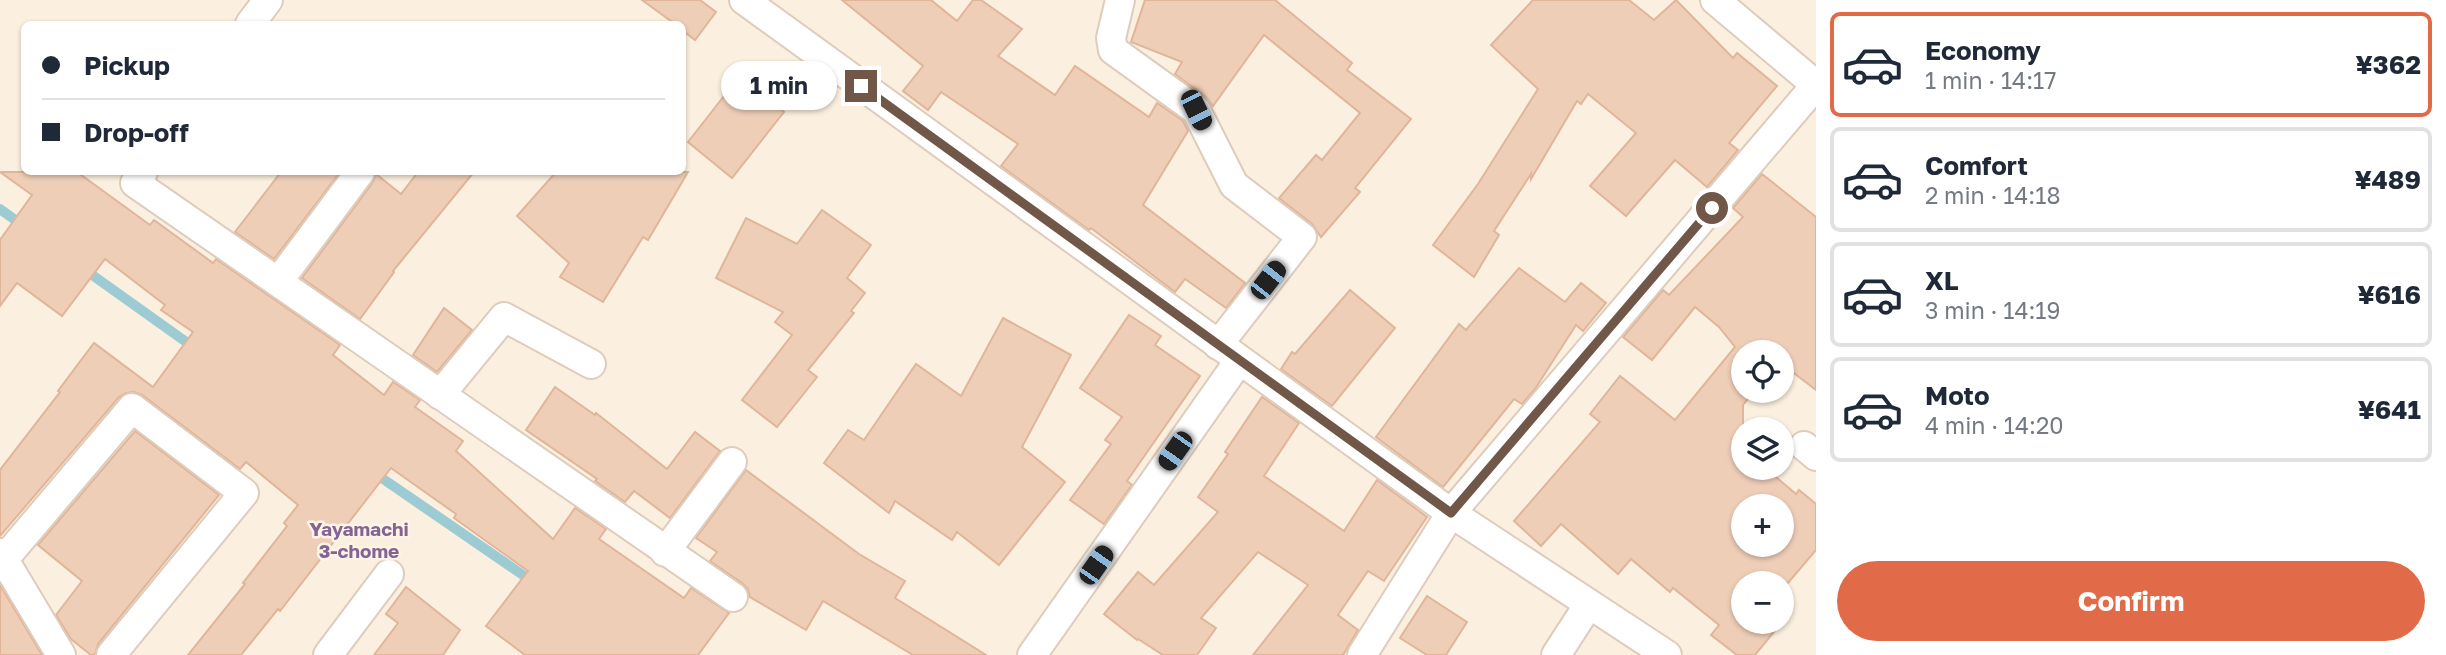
<!DOCTYPE html>
<meta charset="utf-8">
<style>
:root{--surface:#fff;--page:#f6f6f7;--text:#1f2937;--muted:#747a83;--line:#e0e1e3;--accent:#e16b48}
body{margin:0;font-family:"Golos Text",sans-serif;background:var(--page);color:var(--text);height:100vh;display:flex;flex-direction:column;font-size:26px;white-space:nowrap}
*{box-sizing:border-box;margin:0}
p{font-size:23px;color:var(--muted)}
.icon{flex:none;width:38px;height:38px;fill:none;stroke:currentColor;stroke-width:2;stroke-linecap:round;stroke-linejoin:round}
.map{position:relative;flex:1;overflow:hidden}
.details{display:flex;flex-direction:column;background:var(--surface);width:630px}
.details>*{flex:none}
.banner{position:absolute;left:21px;top:21px;width:665px;height:154px;border-radius:10px;box-shadow:0 2px 5px #0004;display:grid;align-content:center;height:154px;padding:0 21px;background:var(--surface)}
.tools{position:absolute;left:1731px;top:340px;display:grid;gap:14px}
.tools a{display:grid;place-items:center;width:63px;height:63px;border-radius:50%;background:var(--surface);box-shadow:0 2px 5px #0004;font-size:35px}
.end{position:absolute;width:32px;height:32px;margin:-16px;border:9px solid #705748;background:#fff;box-shadow:0 0 0 4px #fff}
.from{border-radius:50%}
.bubble{position:absolute;height:49px;border-radius:24px;background:var(--surface);box-shadow:0 2px 5px #0004;font-size:23px;font-weight:700;line-height:49px;text-align:center}
.car{position:absolute;width:21px;height:42px;margin:-21px -10px;border-radius:9px;box-shadow:0 0 5px 2px #0007;background:linear-gradient(#222 24%,#8ab4d8 0 40%,#222 0 76%,#8ab4d8 0 86%,#222 0)}
.banner b{display:flex;align-items:center;gap:24px;height:66px;font-size:26px}
.banner b+b{border-top:2px solid var(--line)}
.banner i{width:18px;height:18px;background:var(--text)}
ul{padding:12px 0 0;list-style:none}
li{display:flex;align-items:center;gap:21px;height:105px;margin:0 14px 10px;padding:0 7px;border:4px solid var(--line);border-radius:10px}
li div{flex:1}
li b{display:block;font-size:26px}
li em{font-style:normal;font-weight:700}
li.selected{border-color:var(--accent)}
li>.icon{width:63px;height:63px;stroke-width:1.5}
.button{display:flex;gap:14px;margin-top:auto;padding:14px 21px}
.button a{flex:1;height:80px;border-radius:42px;background:var(--accent);color:#fff;font-size:28px;font-weight:700;line-height:80px;text-align:center}
main{display:flex;flex:1;min-height:0}
.map>svg:first-child{display:block}
</style>
<main>
<div class="map">
<svg width="1816" height="655" viewBox="0 0 1816 655">
<rect width="100%" height="100%" fill="#fbf0df"/>
<g fill="none" stroke-linecap="round" stroke-linejoin="round">
<g stroke="#9ccbd4" stroke-width="10">
<path d="M0,209L25,227"/>
<path d="M81,267L196,349"/>
<path d="M373,472L536,584"/>
</g>
</g>
<g fill="#efceb8" stroke="#e1b599" stroke-width="2" fill-rule="evenodd">
<path d="M642,0H700L716,12L695,40L682,30V24H675Z"/>
<path d="M842,0H931L957,21L973,0H981L1022,29L998,56L1055,95L1075,66L1149,117L1157,103L1183,121L1188,131L1143,205L1245,283L1226,308L1185,279L1175,292L1091,228L1089,230L1001,166L1018,144L941,92L928,110L903,91L923,66Z"/>
<path d="M1145,0H1275L1352,63L1347,70L1411,119L1355,188L1360,192L1321,237L1312,224L1279,198L1316,155L1322,160L1360,113L1264,35L1213,106L1206,97L1175,74L1182,62L1131,42Z"/>
<path d="M1533,0H1629L1654,20L1676,0L1733,58L1737,53L1777,86L1729,143L1738,150L1707,187L1675,160L1626,216L1590,186L1636,133L1588,94L1581,104L1577,101L1531,179V174L1494,231L1499,235L1474,277L1433,245L1478,184L1538,89L1491,45Z"/>
<path d="M739,77L784,112L732,178L688,142Z"/>
<path d="M0,172H77L150,225L154,220L213,263L216,259L340,345L333,355L384,395L393,382L420,400L415,407L463,441L456,451L553,539L575,508L606,529L599,539L684,598L691,588L729,613L698,655H525L486,626L528,571L454,518L456,514L391,468L280,611L278,609L241,655H188L245,584L243,583L287,526L284,523L298,505L246,462L240,469L142,395L134,392L126,393L119,397L0,536V470L60,392L58,391L94,343L153,387L193,332L161,310L165,305L105,259L62,316L17,283L0,306V240L32,195Z"/>
<path d="M281,172H340L274,259L235,232Z"/>
<path d="M418,172H474L393,271L394,272L360,319L302,278L373,182L376,174L401,194Z"/>
<path d="M556,172H688L648,240L643,237L603,302L560,277L569,263L517,216Z"/>
<path d="M1762,174L1816,217V390L1782,364V352H1743V390H1755L1743,405V467H1764L1796,494L1799,490L1816,504V550L1782,590V583H1743V621H1782V603L1791,611L1755,655H1737L1711,635L1719,625L1673,588L1670,592L1631,559L1618,574L1561,524L1541,546L1514,521L1600,422L1590,414L1620,376L1675,420L1735,347L1719,327L1695,307L1652,360L1623,337L1663,290L1669,295L1743,217L1733,208ZM1743,506H1782V544H1743Z"/>
<path d="M822,210L871,245L847,278L865,293L851,311L854,313L808,370L817,377L777,427L742,400L792,335L775,322L783,312L716,278L746,218L797,244Z"/>
<path d="M1519,268L1565,302L1581,283L1606,303L1583,331L1576,325L1535,389L1522,404L1514,399L1443,487L1376,437L1459,324L1466,330Z"/>
<path d="M1350,290L1395,328L1332,406L1281,369L1292,352L1295,354Z"/>
<path d="M444,308L472,330L437,372L413,355Z"/>
<path d="M1129,315L1161,336L1155,345L1200,376L1127,481L1132,485L1104,524L1070,500L1111,444L1105,440L1122,417L1080,388Z"/>
<path d="M1003,318L1071,355L1022,447L1065,482L999,565L957,532L952,540L895,501L889,513L824,463L848,430L864,440L916,364L961,396Z"/>
<path d="M555,387L595,415L596,413L667,469L695,432L720,451L670,518L634,491L625,502L595,481L597,479L526,430Z"/>
<path d="M1262,397L1299,423L1264,476L1344,531L1377,480L1427,517L1384,581L1368,571L1338,615L1358,630L1343,655H1253L1308,585L1258,552L1201,618L1216,628L1197,655H1163L1138,639L1137,640L1104,614L1138,572L1154,585L1218,512L1198,497L1228,454L1225,452Z"/>
<path d="M135,431L219,495L98,644L95,655H91L71,639L56,615L82,581L38,545Z"/>
<path d="M746,470L859,554L905,581L895,598L986,655H913L823,601L806,630L750,597L748,589L742,583L710,561L717,552L696,538Z"/>
<path d="M0,585L42,655H0Z"/>
<path d="M406,587L460,630L443,655H374L398,623L386,614Z"/>
<path d="M1427,596L1467,622L1446,655H1427L1400,638Z"/>
</g>
<g fill="none" stroke-linecap="round" stroke-linejoin="round">
<defs>
<g id="street">
<path d="M744,0L1451,513L1667,655"/>
<path d="M1120,0L1111,38L1113,50L1196,110L1234,185L1302,237L1218,345"/>
<path d="M250,24L268,0"/>
<path d="M143,172L135,183L733,597"/>
<path d="M278,282L360,172"/>
<path d="M440,395L504,317L591,364"/>
<path d="M1804,446L1816,456"/>
<path d="M665,552L732,462"/>
<path d="M0,553L61,655"/>
<path d="M5,558L132,408L244,493L111,655"/>
<path d="M328,655L389,574"/>
<path d="M1032,655L1239,361"/>
<path d="M1362,655L1451,513L1816,85L1715,0"/>
<path d="M1556,655L1589,604"/>
</g>
</defs>
<use href="#street" stroke="#deccbc" stroke-width="32"/>
<use href="#street" stroke="#fff" stroke-width="28"/>
</g>
<g fill="none" stroke-linecap="round" stroke-linejoin="round">
<path stroke="#705748" stroke-width="9" d="M861,86L1451,513L1712,208"/>
</g>
<g text-anchor="middle" dominant-baseline="central" stroke-width="5" stroke-linejoin="round" paint-order="stroke">
<g font-size="19" font-weight="bold" fill="#846493" stroke="#fef4e5">
<text x="359" y="528">Yayamachi<tspan x="359" dy="22">3-chome</tspan></text>
</g>
</g>
</svg>
<div class="tools">
<a><svg class="icon" aria-label="locate" viewBox="0 0 24 24"><circle cx="12" cy="12" r="6"/><path d="M12 2v4M12 18v4M2 12h4M18 12h4"/></svg></a>
<a><svg class="icon" aria-label="layers" viewBox="0 0 24 24"><path d="M12 4l9 5-9 5-9-5zM3 14l9 5 9-5"/></svg></a>
<a>+</a>
<a>−</a>
</div>
<i class="end from" style="left:1712px;top:208px"></i>
<i class="end" style="left:861px;top:86px"></i>
<div class="bubble" style="left:721px;top:61px;width:116px">1 min</div>
<i class="car" style="left:1196px;top:110px;rotate:154deg"></i>
<i class="car" style="left:1268px;top:280px;rotate:38deg"></i>
<i class="car" style="left:1175px;top:451px;rotate:215deg"></i>
<i class="car" style="left:1096px;top:565px;rotate:35deg"></i>
<div class="banner">
<b><i class="from"></i>Pickup</b>
<b><i></i>Drop-off</b>
</div>
</div>
<section class="details">
<ul>
<li class="selected"><svg class="icon" aria-label="car" viewBox="0 0 24 24"><path d="M5 17H2v-5l4-1 3-4h7l3 4 3 1v5h-3M9 17h6M6 11h13"/><circle cx="7" cy="17" r="2"/><circle cx="17" cy="17" r="2"/></svg><div><b>Economy</b><p>1 min · 14:17</p></div><em>¥362</em></li>
<li><svg class="icon" aria-label="car" viewBox="0 0 24 24"><path d="M5 17H2v-5l4-1 3-4h7l3 4 3 1v5h-3M9 17h6M6 11h13"/><circle cx="7" cy="17" r="2"/><circle cx="17" cy="17" r="2"/></svg><div><b>Comfort</b><p>2 min · 14:18</p></div><em>¥489</em></li>
<li><svg class="icon" aria-label="car" viewBox="0 0 24 24"><path d="M5 17H2v-5l4-1 3-4h7l3 4 3 1v5h-3M9 17h6M6 11h13"/><circle cx="7" cy="17" r="2"/><circle cx="17" cy="17" r="2"/></svg><div><b>XL</b><p>3 min · 14:19</p></div><em>¥616</em></li>
<li><svg class="icon" aria-label="car" viewBox="0 0 24 24"><path d="M5 17H2v-5l4-1 3-4h7l3 4 3 1v5h-3M9 17h6M6 11h13"/><circle cx="7" cy="17" r="2"/><circle cx="17" cy="17" r="2"/></svg><div><b>Moto</b><p>4 min · 14:20</p></div><em>¥641</em></li>
</ul>
<div class="button"><a>Confirm</a></div>
</section>
</main>
